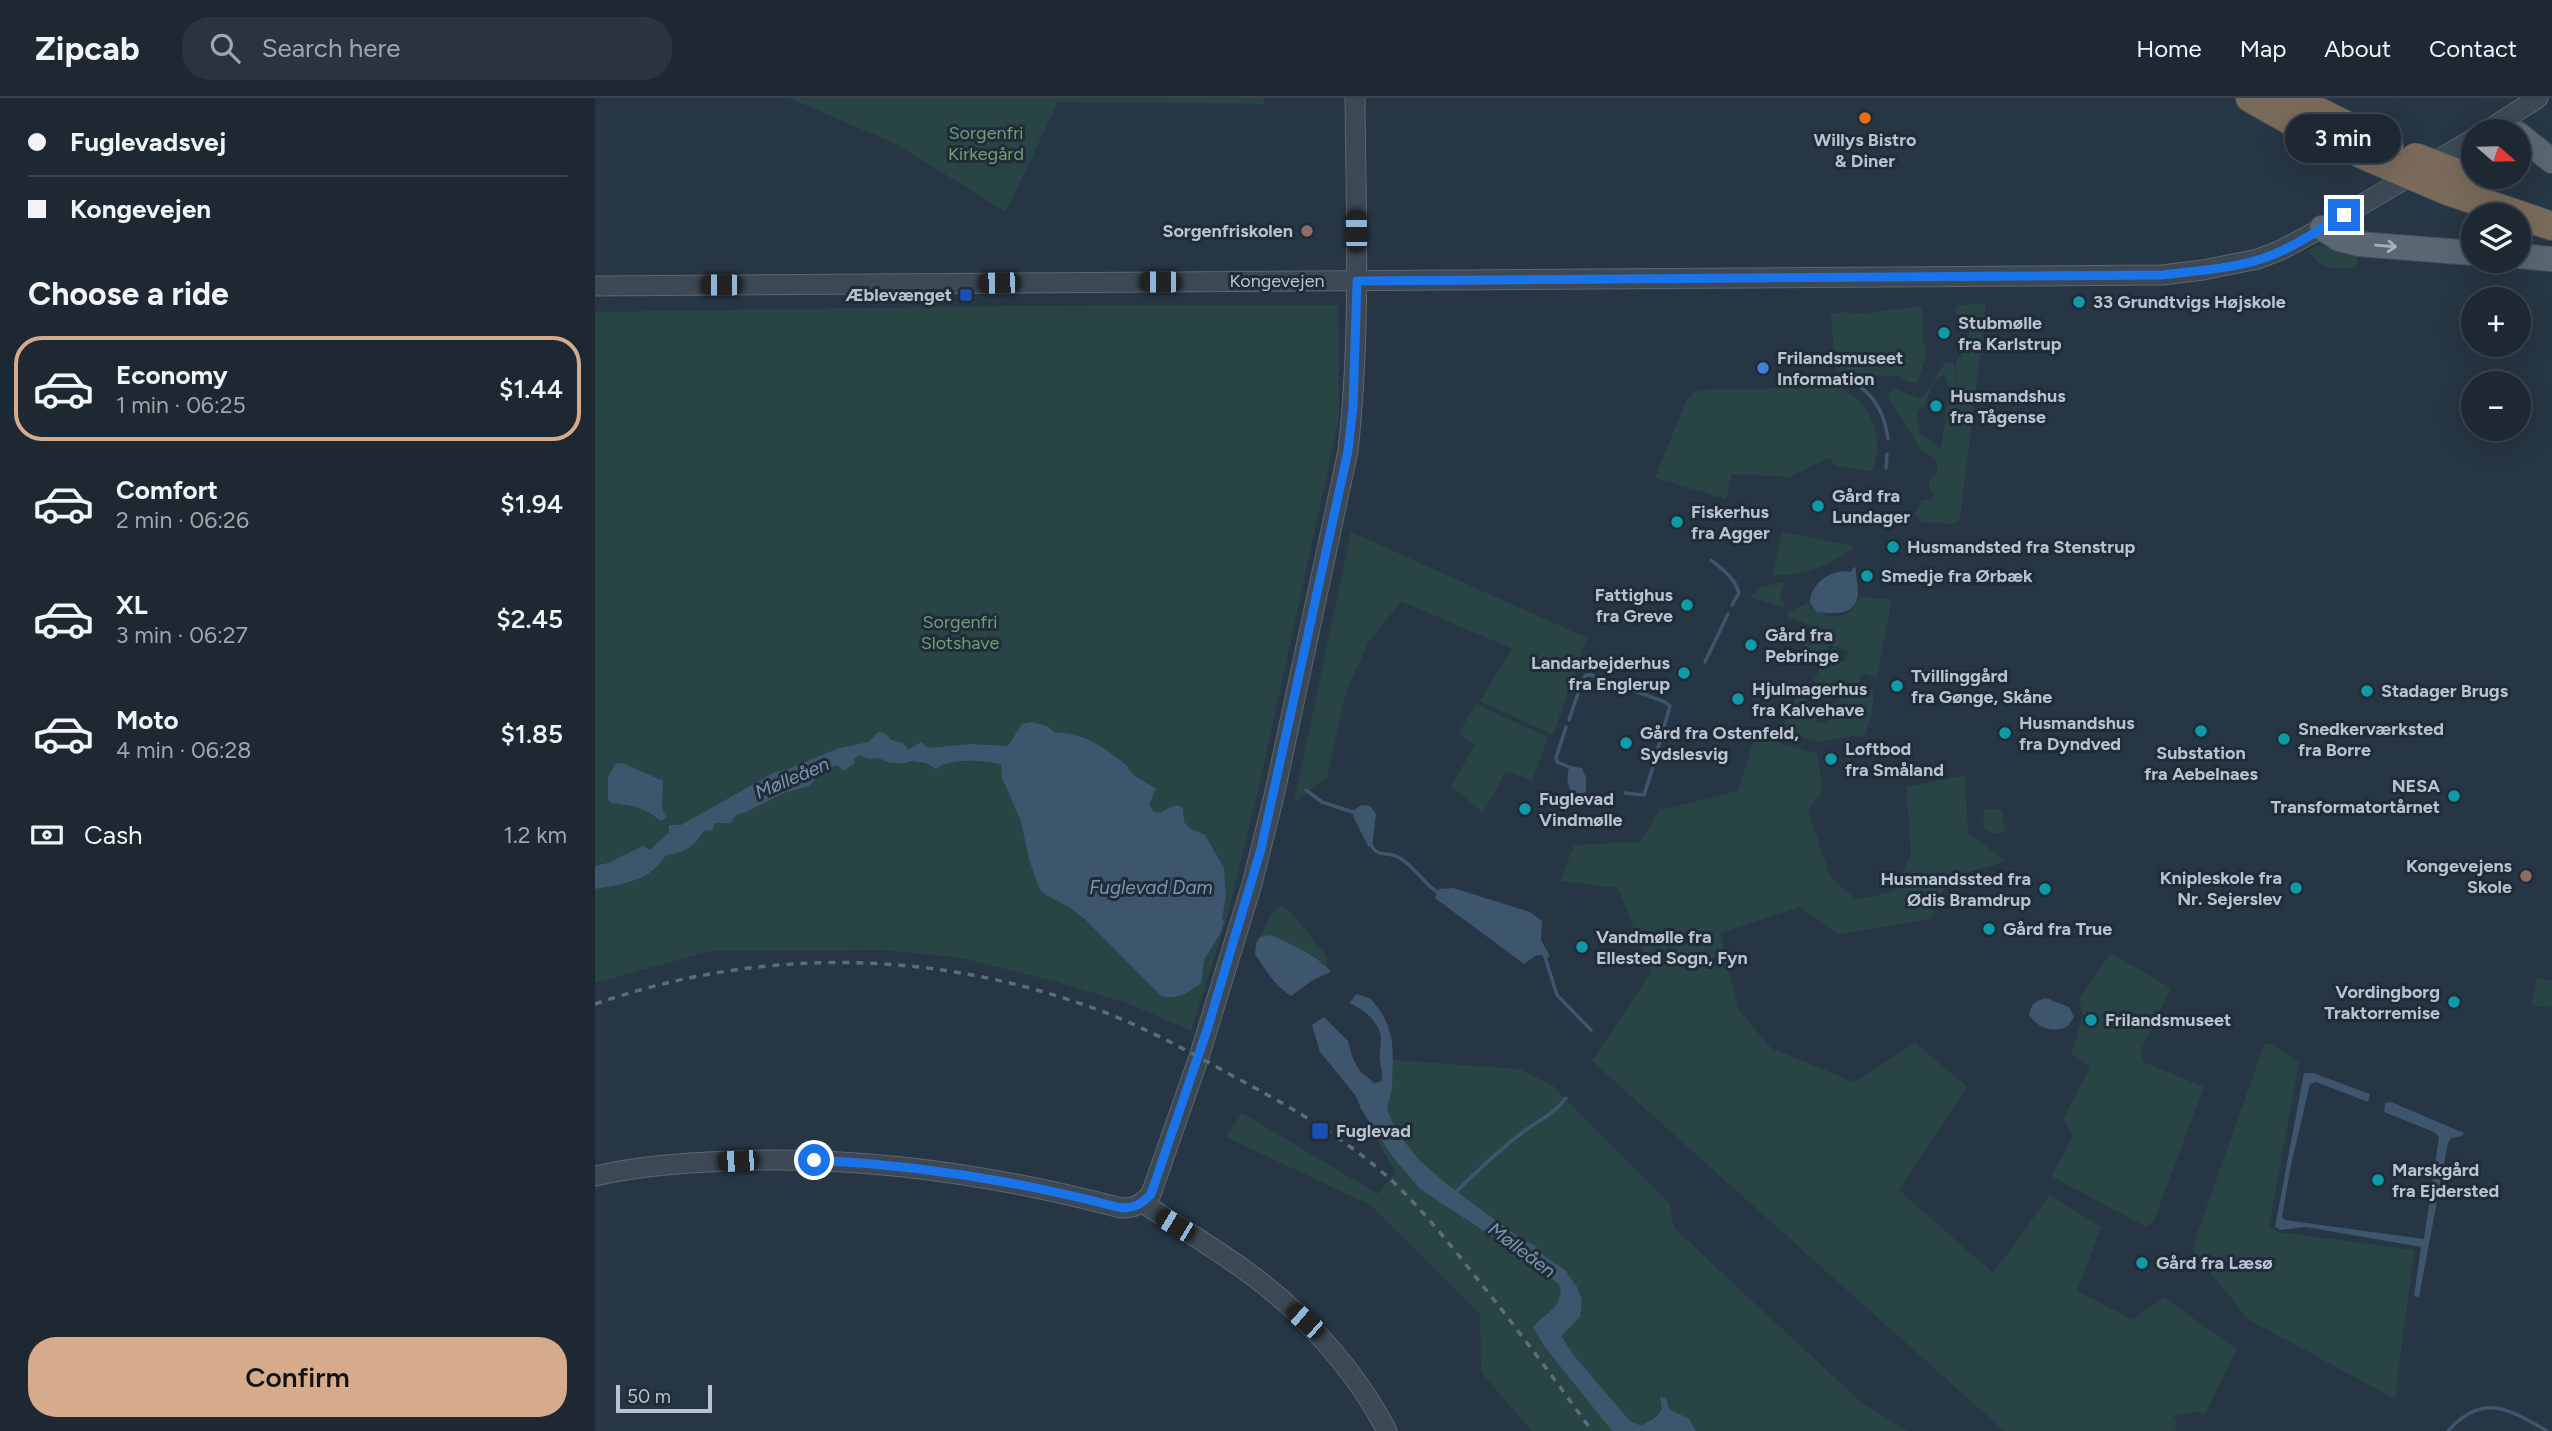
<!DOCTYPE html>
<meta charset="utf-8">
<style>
:root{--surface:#1d2833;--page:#2a343f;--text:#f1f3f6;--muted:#a0a6ac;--line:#3b444e;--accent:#d6ab8b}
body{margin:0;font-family:Figtree,sans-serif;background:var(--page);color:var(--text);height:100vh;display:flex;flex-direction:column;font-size:26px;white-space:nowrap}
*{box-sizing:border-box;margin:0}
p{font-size:23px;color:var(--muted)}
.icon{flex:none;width:38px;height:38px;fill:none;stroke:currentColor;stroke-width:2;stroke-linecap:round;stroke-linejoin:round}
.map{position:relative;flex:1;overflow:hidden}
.drawer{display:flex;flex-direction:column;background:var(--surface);width:595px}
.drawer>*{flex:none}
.banner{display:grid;align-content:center;height:154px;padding:0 28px;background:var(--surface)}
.needle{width:46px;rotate:110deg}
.fabs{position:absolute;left:1866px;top:21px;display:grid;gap:14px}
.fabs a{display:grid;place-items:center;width:70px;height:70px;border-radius:50%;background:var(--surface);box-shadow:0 7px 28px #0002,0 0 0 2px var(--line);font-size:35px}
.scale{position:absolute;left:21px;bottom:18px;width:96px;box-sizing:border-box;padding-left:7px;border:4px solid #b9c3cd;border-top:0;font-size:19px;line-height:24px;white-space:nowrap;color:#b9c3cd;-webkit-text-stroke:5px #202d39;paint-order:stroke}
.end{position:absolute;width:32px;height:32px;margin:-16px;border:9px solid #1a73e8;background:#fff;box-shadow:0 0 0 4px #fff}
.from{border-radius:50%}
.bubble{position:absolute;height:49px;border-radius:24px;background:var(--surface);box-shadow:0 7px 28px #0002,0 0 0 2px var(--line);font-size:23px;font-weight:600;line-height:49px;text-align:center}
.car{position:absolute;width:21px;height:42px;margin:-21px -10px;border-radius:9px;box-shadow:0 0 5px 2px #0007;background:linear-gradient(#222 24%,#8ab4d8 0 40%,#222 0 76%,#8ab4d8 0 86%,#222 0)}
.banner b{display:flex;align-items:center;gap:24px;height:66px;font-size:26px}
.banner b+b{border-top:2px solid var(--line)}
.banner i{width:18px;height:18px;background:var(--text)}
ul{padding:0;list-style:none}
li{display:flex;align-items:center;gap:21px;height:105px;margin:0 14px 10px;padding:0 14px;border:4px solid transparent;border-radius:28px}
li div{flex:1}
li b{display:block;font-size:26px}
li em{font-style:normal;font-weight:600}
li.selected{border-color:var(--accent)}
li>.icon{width:63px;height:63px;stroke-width:1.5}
h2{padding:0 28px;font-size:32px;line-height:84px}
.pay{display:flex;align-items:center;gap:18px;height:77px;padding:0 28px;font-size:26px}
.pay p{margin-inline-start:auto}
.cta{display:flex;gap:14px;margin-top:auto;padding:14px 28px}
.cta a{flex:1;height:80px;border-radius:28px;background:var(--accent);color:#111;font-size:28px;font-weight:600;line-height:80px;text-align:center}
header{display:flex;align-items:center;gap:42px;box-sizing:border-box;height:98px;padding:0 35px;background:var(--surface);border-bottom:2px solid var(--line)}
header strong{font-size:33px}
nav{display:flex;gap:38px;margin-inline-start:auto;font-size:24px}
.search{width:490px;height:63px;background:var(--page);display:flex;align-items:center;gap:18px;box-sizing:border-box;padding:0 24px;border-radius:28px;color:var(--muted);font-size:26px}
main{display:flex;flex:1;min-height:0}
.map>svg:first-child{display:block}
</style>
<header>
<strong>Zipcab</strong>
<div class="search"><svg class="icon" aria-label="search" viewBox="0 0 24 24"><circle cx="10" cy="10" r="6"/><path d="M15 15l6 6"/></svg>Search here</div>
<nav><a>Home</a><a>Map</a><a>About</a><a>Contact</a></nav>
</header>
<main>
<section class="drawer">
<div class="banner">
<b><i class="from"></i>Fuglevadsvej</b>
<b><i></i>Kongevejen</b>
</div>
<h2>Choose a ride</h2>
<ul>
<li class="selected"><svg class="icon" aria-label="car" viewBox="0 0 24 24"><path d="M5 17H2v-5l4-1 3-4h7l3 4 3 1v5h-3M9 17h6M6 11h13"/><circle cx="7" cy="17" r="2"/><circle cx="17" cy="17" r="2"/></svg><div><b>Economy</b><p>1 min · 06:25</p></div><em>$1.44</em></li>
<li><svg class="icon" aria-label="car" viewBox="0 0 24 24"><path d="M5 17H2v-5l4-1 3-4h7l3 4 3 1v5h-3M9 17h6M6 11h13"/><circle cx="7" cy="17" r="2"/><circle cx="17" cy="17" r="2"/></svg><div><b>Comfort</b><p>2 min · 06:26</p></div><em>$1.94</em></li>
<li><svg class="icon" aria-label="car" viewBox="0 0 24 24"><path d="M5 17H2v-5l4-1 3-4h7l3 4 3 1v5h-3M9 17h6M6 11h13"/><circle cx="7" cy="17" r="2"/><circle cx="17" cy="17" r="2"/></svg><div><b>XL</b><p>3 min · 06:27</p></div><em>$2.45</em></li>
<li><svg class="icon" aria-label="car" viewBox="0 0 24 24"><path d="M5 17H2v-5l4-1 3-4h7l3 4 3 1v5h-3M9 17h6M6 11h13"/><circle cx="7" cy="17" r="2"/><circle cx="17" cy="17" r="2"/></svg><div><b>Moto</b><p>4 min · 06:28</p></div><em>$1.85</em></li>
</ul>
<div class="pay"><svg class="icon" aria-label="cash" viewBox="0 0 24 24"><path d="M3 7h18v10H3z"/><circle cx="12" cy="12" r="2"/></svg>Cash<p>1.2 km</p></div>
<div class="cta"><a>Confirm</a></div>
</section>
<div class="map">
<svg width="1957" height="1333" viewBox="0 0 1957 1333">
<rect width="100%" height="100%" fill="#273644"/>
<g fill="#294445" fill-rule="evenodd">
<path d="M194,0H669V6L463,4L411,114L301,46Z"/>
<path d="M1723,148L1763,151L1761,170C1738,171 1726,173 1713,152Z"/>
<path d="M1391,206L1365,422L1358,426L1326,424L1320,416L1327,402H1337L1340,396L1334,390L1335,381L1342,376V363L1326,352L1293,299L1299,290L1324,301C1336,293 1341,275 1351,264L1359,265L1362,299L1361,264L1371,251L1374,235L1373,226L1360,213L1362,207ZM1349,276L1354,289L1346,351L1325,335L1322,313L1329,309L1337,287Z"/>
<path d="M743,207L744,321L668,671L632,820L596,933L532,905L458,883L366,860L289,852L116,853L0,885V214L404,208Z"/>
<path d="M1326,208L1329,222L1327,239L1332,256L1322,284H1313L1305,278L1247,277L1240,272L1236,215L1253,214L1262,216Z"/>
<path d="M1243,289C1276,302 1291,341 1277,373L1240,368L1235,359L1195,379L1137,376L1131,401L1060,380L1091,303L1098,295L1109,292Z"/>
<path d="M756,434L992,540L958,637L885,603L917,551L806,503L773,545L751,594L732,679L699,704Z"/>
<path d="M1187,434L1260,448C1238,467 1206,479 1177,477Z"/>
<path d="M1189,484L1190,488L1184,498L1189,505L1190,510L1156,499L1166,489Z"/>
<path d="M1265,499L1297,501L1282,580L1266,575L1264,589L1279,592L1277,615L1269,639L1261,637L1225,644L1187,633L1196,606L1207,595L1212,603L1208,614L1221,619V623L1232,626L1239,604L1243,605L1245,600L1240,598L1242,591L1218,583L1237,550H1240L1238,562L1249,564L1253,554L1235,546L1227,560L1209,550L1210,541L1223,542L1225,531L1193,519V514L1213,505C1229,523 1255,524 1265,499Z"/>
<path d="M881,606L953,639L937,683L911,673L888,715L856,688L880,647L863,636Z"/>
<path d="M1160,638L1223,656L1227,693L1213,712L1235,778L1261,802L1300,793L1316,755L1311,689L1370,677L1373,735L1411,763L1354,780L1335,821L1242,836L1205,809L1125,835L1143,911L1176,950L1259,984L1320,945L1372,989L1304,1092L1398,1175L1455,1097L1506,1129L1482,1193L1538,1222L1568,1199L1642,1251L1610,1316L1602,1313L1578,1319L1582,1323L1580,1333H1409L997,963L1056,874L1023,790L965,783L979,747L1045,744L1064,712L1143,693Z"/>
<path d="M1389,711L1407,712L1410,733L1399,736L1388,730Z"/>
<path d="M686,807C705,820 716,841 732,858V867C709,857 691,834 665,839L676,816Z"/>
<path d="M1516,855L1576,890L1545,954L1549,964L1609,989L1558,1125L1551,1129L1456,1078L1478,1039L1468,1021L1495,970L1476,956L1488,918L1484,900Z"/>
<path d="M1942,880L1957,883V910L1937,907Z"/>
<path d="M1677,945L1704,965L1674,1129L1684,1134L1819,1152L1800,1301L1654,1222L1600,1156L1598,1150L1602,1136L1669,947Z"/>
<path d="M798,962L924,971L957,987L1074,1105L1079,1130L1267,1305L1312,1333H937L886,1274L885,1216L775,1107L631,1039L647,1015L783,1096L801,1074L780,1040C792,1014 797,991 798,962Z"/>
</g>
<g fill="#3d556d">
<path d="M1261,469C1260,477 1263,484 1263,492C1264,518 1241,516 1222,514L1215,505C1215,485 1238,470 1256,474L1258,470Z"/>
<path d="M436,624L452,628L460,635C486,633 510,650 530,666C534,670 537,676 541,679C547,683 555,686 561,691L554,706L559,714L566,715L573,710L583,707L588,710L589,724L596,731L610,737L629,770L631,798L627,821L629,824L625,836L609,862L606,885C593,895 583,902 566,898L492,823L474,809L451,797L444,790L434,761L426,723L407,680L406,666C388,663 355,659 341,671L331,665L317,663L311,665H295L284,660L274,661L264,657L259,661V666L248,673L243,667L228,672L214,688L189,695L149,715L142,716L135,725H119L118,733L109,732C102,747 88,756 71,757C56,783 28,786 0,791V768L13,765L48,748L55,752L74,734V727H86L180,674L191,672L244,650L274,644L283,634L291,636L296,642L308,645L313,652L326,644L333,650L376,646L413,648L427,626Z"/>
<path d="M28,665L68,683L67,710L71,719L66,723C49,709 37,707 16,705L13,702V679L20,666Z"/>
<path d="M975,668L987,670L991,680V694L986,697L976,694C972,685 971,677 975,668Z"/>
<path d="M767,707L775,708L781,716L777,750L773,748L758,718L760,711Z"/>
<path d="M858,790L935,814L947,823L946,842L955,858L950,862L947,857L940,858L929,866L840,800L844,791Z"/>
<path d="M675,837C689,841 729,862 736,874L718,882L696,898C679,887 670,871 660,856L661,845L665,839Z"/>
<path d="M762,896L776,901L787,915L793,928L797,943L798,962L797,989L792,1012L802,1034L824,1062L854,1088L925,1140L941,1148L945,1155L970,1172L982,1189L987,1202L985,1219L966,1238L980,1259L1035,1323L1046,1328L1061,1319L1067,1312L1065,1299L1071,1301L1074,1311L1094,1321L1101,1333H1017L949,1248L938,1229C950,1214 961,1216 966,1193L964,1186L886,1131L825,1091L798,1059L766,1011L761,998L725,954L717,927L729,919L753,943L758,961L765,973L779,985L785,984C789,976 786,972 785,963C784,955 786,948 786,941C785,924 769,911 754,905Z"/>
<path d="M1451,900L1474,909L1479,919L1473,928C1459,936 1443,930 1434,917C1436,906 1440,903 1451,900Z"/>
<path d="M1709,975H1718L1775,996L1773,1004L1721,984L1715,986L1696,1067L1687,1119L1690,1122L1829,1141L1844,1039L1839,1034L1789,1014L1790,1005L1796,1004L1869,1035L1867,1038L1856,1040L1853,1045L1824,1199L1819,1198L1826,1149L1711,1129L1685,1132L1680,1129Z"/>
</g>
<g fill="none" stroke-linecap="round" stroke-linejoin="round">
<g stroke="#3d556d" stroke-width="3.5">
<path d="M1263,287C1282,301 1290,318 1293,341"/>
<path d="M1291,370L1292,356"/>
<path d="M1116,462C1127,471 1140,480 1144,495L1137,507"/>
<path d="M1110,564L1133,516"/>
<path d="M974,622L988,581L991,577H996L1070,604L1075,608L1066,640"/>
<path d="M971,629L961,660L962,664L974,669"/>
<path d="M1059,663L1065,644"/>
<path d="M711,692L727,704L761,715"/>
<path d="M1030,695L1049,697L1058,669"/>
<path d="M776,746C781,760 792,753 803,759C820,768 829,787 845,796"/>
<path d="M950,859L962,897L996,932"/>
<path d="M859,1096C880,1075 901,1055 924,1037C940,1024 959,1017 971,1000"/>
<path d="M1853,1333C1888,1294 1914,1311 1952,1333"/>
</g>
<defs>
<g id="minor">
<path d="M1891,33L1943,0"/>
<path d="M0,188L1567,177L1608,172L1663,161L1686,152L1727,130L1878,41"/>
<path d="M0,1078C44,1068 87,1065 132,1063C266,1057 397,1076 526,1110C540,1110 547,1106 556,1096L604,959L657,786L679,698L753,353C766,236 761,117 760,0"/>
<path d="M548,1105C582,1128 618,1149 651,1173C708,1214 760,1271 792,1333"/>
</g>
<g id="major">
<path d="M1923,36L1957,63"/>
<path d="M1727,130L1744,141L1764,146L1878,155"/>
<path d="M1923,158L1957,161"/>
</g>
<g id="highway">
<path d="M1655,0L1696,23L1773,59"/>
<path d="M1697,0L1794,49"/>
<path d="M1853,93L1957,128"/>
</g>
</defs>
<use href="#minor" stroke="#5a6671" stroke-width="21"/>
<use href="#major" stroke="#45515d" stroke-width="26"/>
<use href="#highway" stroke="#46535e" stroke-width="30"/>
<use href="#minor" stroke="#3c4853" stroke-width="19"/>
<use href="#major" stroke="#5a6773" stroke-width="24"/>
<use href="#highway" stroke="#796a59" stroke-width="28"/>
<path stroke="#5e6c7a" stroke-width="3.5" stroke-dasharray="7 7" stroke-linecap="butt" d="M0,906C168,848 342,851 509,914C553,931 595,954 636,977C692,1007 746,1037 794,1080C824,1108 850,1140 876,1173C918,1225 958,1279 997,1333"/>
<defs>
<g id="highway-bridge">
<path d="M1773,59L1853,93"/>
<path d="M1820,59L1870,78"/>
</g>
</defs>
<use href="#highway-bridge" stroke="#46535e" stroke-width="30" stroke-linecap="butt"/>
<use href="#highway-bridge" stroke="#796a59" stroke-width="28"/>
</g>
<defs><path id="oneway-shaft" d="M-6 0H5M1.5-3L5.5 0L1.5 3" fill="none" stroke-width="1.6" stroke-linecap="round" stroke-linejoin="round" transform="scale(1.75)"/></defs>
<use stroke="#a6b1bb" href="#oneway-shaft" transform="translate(1791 148) rotate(5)"/>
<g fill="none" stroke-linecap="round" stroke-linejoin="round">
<path stroke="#1a73e8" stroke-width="9" d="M219,1062C323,1067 425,1083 526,1110C540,1110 547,1106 556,1096L612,932L666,751L753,353L758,309L762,183L1567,177C1599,173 1632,171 1663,162C1693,153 1723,133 1749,117"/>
</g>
<circle fill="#e8710a" stroke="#202d39" stroke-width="2.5" cx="1270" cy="20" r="7"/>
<g fill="#8d6e63" stroke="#202d39" stroke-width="2.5">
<circle cx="712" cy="133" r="7"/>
<circle cx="1931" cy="778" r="7"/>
</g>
<g fill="#1a4fb4" stroke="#202d39" stroke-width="2.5">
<rect x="364" y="190" width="14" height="14" rx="3.5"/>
<rect x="716" y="1024" width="18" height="18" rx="3.5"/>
</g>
<g fill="#0f9aa8" stroke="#202d39" stroke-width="2.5">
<circle cx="1484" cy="204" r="7"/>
<circle cx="1349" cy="235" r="7"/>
<circle cx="1341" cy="308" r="7"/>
<circle cx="1223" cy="408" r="7"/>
<circle cx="1082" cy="424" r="7"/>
<circle cx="1298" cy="449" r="7"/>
<circle cx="1272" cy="478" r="7"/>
<circle cx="1092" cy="507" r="7"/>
<circle cx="1156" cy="547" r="7"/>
<circle cx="1089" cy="575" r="7"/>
<circle cx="1302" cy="588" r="7"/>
<circle cx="1772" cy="593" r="7"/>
<circle cx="1143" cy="601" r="7"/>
<circle cx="1606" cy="633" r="7"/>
<circle cx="1410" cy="635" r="7"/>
<circle cx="1689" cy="641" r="7"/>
<circle cx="1031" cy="645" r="7"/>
<circle cx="1236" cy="661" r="7"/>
<circle cx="1859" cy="698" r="7"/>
<circle cx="930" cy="711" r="7"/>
<circle cx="1701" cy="790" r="7"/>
<circle cx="1450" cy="791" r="7"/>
<circle cx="1394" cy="831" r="7"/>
<circle cx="987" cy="849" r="7"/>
<circle cx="1859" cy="904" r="7"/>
<circle cx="1496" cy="922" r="7"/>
<circle cx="1783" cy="1082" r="7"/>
<circle cx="1547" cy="1165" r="7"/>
</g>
<circle fill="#3f7fe0" stroke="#202d39" stroke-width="2.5" cx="1168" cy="270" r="7"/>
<g text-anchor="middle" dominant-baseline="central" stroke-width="6" stroke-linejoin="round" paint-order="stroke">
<g font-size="18" fill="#709e76" stroke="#202d39">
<text x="391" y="35">Sorgenfri<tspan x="391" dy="21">Kirkegård</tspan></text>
<text x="365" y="524">Sorgenfri<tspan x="365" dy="21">Slotshave</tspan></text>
</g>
<g font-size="18" font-weight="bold" fill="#b9c3cd" stroke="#202d39" text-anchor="start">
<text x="1270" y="42" text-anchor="middle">Willys Bistro<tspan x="1270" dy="21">&amp; Diner</tspan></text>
<text x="698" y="133" text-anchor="end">Sorgenfriskolen</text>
<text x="357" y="197" text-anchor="end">Æblevænget</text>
<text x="1498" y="204">33 Grundtvigs Højskole</text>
<text x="1363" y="225">Stubmølle<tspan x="1363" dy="21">fra Karlstrup</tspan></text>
<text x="1182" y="260">Frilandsmuseet<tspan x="1182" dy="21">Information</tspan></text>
<text x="1355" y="298">Husmandshus<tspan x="1355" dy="21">fra Tågense</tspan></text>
<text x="1237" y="398">Gård fra<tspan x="1237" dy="21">Lundager</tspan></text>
<text x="1096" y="414">Fiskerhus<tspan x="1096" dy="21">fra Agger</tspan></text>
<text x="1312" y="449">Husmandsted fra Stenstrup</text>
<text x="1286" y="478">Smedje fra Ørbæk</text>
<text x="1078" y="497" text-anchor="end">Fattighus<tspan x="1078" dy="21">fra Greve</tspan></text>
<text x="1170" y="537">Gård fra<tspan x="1170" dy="21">Pebringe</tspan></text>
<text x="1075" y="565" text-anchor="end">Landarbejderhus<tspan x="1075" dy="21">fra Englerup</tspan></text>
<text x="1316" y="578">Tvillinggård<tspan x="1316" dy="21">fra Gønge, Skåne</tspan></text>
<text x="1157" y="591">Hjulmagerhus<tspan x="1157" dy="21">fra Kalvehave</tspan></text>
<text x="1786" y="593">Stadager Brugs</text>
<text x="1424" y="625">Husmandshus<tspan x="1424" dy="21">fra Dyndved</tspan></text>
<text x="1703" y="631">Snedkerværksted<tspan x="1703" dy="21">fra Borre</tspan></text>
<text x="1045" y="635">Gård fra Ostenfeld,<tspan x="1045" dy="21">Sydslesvig</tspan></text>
<text x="1250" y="651">Loftbod<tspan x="1250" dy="21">fra Småland</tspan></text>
<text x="1606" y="655" text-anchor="middle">Substation<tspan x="1606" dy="21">fra Aebelnaes</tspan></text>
<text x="1845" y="688" text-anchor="end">NESA<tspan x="1845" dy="21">Transformatortårnet</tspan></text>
<text x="944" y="701">Fuglevad<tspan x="944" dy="21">Vindmølle</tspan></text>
<text x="1917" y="768" text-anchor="end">Kongevejens<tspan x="1917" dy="21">Skole</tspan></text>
<text x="1687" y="780" text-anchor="end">Knipleskole fra<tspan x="1687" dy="21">Nr. Sejerslev</tspan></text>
<text x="1436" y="781" text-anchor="end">Husmandssted fra<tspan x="1436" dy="21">Ødis Bramdrup</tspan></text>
<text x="1408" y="831">Gård fra True</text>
<text x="1001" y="839">Vandmølle fra<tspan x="1001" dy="21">Ellested Sogn, Fyn</tspan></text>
<text x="1845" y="894" text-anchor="end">Vordingborg<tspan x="1845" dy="21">Traktorremise</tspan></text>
<text x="1510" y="922">Frilandsmuseet</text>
<text x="741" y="1033">Fuglevad</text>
<text x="1797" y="1072">Marskgård<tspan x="1797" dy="21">fra Ejdersted</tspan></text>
<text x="1561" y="1165">Gård fra Læsø</text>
</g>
<g font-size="18" fill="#b9c3cd" stroke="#202d39">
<text x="682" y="183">Kongevejen</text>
</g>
<g font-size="19" font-style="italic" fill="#7996b0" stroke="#202d39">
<text transform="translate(197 680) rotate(-23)">Mølleåen</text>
<text x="556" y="789">Fuglevad Dam</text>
<text transform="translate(927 1152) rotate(37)">Mølleåen</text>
</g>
</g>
</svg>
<div class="fabs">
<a><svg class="needle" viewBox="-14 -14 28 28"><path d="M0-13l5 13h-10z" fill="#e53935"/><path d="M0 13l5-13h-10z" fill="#a0a6ac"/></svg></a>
<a><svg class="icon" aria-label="layers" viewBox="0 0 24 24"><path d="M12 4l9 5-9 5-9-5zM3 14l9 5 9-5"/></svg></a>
<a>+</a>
<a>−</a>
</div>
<div class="scale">50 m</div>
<i class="end from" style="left:219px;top:1062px"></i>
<i class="end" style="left:1749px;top:117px"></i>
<div class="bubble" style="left:1690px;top:16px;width:116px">3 min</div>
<i class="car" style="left:761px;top:133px;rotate:359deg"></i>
<i class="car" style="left:565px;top:184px;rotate:270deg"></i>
<i class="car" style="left:404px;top:185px;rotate:269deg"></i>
<i class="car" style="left:126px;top:187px;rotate:270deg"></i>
<i class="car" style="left:143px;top:1063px;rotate:267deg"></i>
<i class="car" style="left:580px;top:1127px;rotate:301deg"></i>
<i class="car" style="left:710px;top:1223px;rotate:311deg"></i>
</div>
</main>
